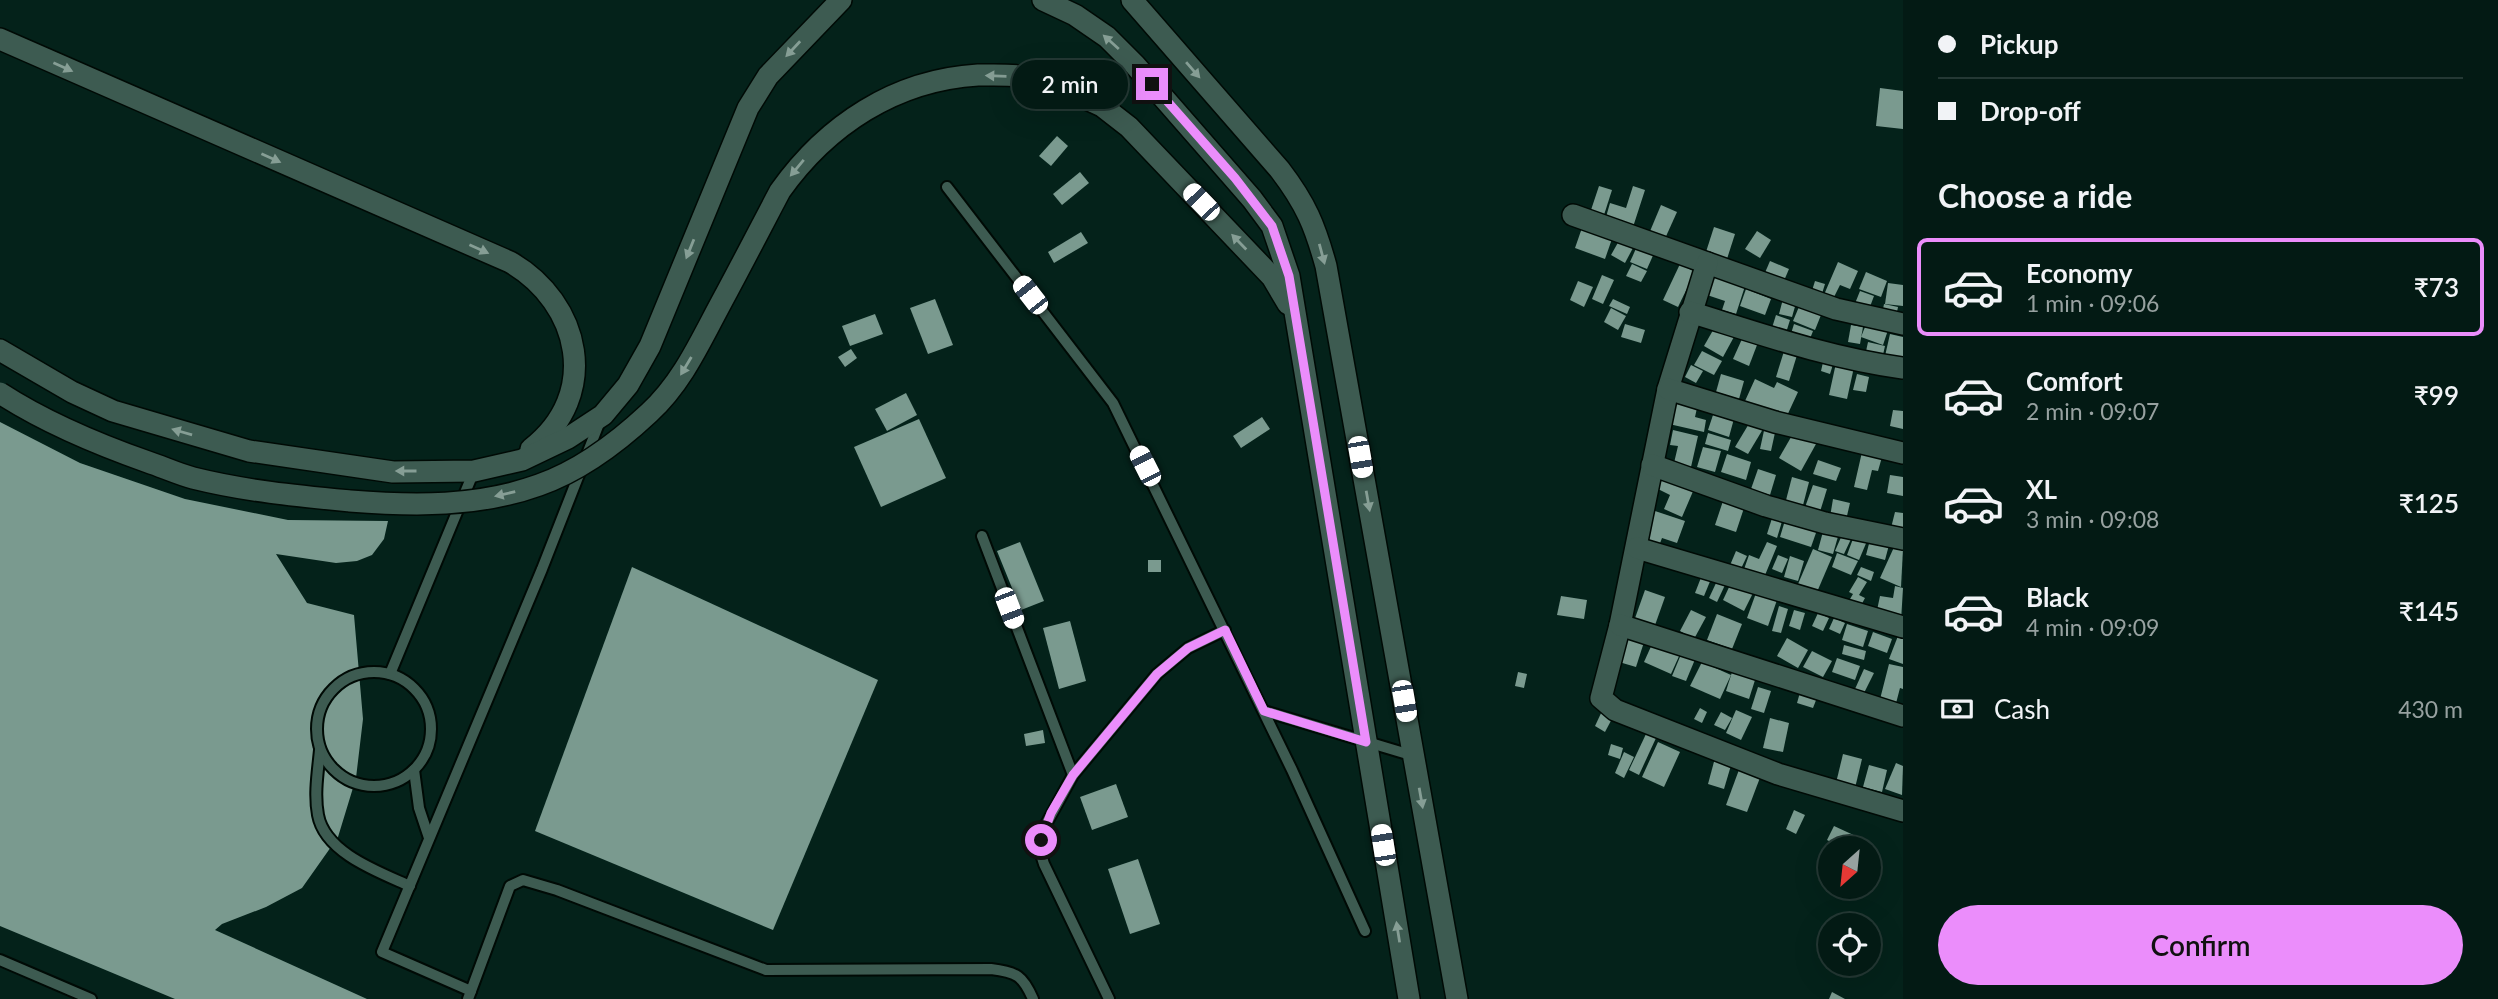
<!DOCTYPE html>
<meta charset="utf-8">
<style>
:root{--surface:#031a14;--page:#112722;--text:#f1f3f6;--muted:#97a1a0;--line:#243834;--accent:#eb8dfb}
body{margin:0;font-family:Lato,sans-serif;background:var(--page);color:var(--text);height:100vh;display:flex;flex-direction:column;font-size:26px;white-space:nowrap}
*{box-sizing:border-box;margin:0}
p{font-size:23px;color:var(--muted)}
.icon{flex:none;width:38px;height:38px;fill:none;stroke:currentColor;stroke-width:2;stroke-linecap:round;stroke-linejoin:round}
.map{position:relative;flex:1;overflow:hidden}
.panel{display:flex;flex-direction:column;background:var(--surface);width:595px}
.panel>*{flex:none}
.top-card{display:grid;align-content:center;height:154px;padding:0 35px;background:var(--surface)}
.needle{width:46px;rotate:207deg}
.fabs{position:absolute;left:1818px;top:836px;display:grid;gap:14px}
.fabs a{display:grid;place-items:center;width:63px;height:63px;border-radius:50%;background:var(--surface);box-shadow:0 7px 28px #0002,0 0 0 2px var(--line);font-size:35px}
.end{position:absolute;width:32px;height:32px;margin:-16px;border:9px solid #eb8dfb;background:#111;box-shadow:0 0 0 4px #111}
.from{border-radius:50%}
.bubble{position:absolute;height:49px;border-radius:24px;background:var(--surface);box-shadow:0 7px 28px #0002,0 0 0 2px var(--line);font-size:23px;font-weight:600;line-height:49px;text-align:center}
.car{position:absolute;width:21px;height:42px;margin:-21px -10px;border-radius:9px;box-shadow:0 0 5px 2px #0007;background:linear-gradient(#fff 24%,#345 0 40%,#fff 0 76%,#345 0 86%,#fff 0)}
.top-card b{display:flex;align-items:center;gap:24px;height:66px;font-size:26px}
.top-card b+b{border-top:2px solid var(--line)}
.top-card i{width:18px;height:18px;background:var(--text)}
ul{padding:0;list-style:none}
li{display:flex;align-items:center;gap:21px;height:98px;margin:0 14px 10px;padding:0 21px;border:4px solid transparent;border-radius:10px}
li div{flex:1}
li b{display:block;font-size:26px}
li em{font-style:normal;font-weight:600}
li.selected{border-color:var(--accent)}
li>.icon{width:63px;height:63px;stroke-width:1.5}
h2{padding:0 35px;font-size:32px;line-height:84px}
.pay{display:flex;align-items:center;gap:18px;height:77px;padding:0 35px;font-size:26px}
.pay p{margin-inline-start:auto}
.cta{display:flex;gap:14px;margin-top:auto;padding:14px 35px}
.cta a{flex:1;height:80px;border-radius:42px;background:var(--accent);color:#111;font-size:28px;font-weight:600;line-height:80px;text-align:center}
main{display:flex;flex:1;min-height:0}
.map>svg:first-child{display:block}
</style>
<main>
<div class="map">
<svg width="1903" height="999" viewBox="0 0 1903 999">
<rect width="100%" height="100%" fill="#04221a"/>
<g fill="#7a9a8f">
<path d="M1880,88L1903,91V129L1876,126Z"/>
<path d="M1057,136L1068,146L1051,166L1039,156Z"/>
<path d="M1080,172L1089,183L1062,205L1053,194Z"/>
<path d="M1599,186L1612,190L1604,215L1591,210Z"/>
<path d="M1633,186L1645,190L1633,227L1606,217L1610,203L1626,208Z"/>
<path d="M1661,205L1677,212L1663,243L1648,236Z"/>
<path d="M1583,225L1613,236L1605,259L1575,248Z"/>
<path d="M1714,227L1735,234L1726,262L1705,255Z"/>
<path d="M1757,231L1771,240L1760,258L1745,249Z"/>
<path d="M1081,232L1088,243L1054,263L1048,252Z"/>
<path d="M1620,239L1634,246L1625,263L1611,255Z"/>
<path d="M1638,244L1655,251L1647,269L1630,262Z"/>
<path d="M1770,261L1789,269L1783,283L1764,275Z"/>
<path d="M1838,262L1858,271L1850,289L1840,285L1832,301L1823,297Z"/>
<path d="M1632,264L1647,271L1641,282L1626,276Z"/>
<path d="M1680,264L1695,272L1678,307L1663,300Z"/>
<path d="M1866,272L1887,281L1881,297L1859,289Z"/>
<path d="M1715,273L1746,283L1736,314L1722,310L1725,301L1707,295Z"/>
<path d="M1602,275L1614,280L1603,304L1592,299Z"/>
<path d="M1578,281L1593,287L1584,307L1570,300Z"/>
<path d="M1815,281L1825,284L1821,297L1811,294Z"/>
<path d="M1888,283L1903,285V306L1885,304Z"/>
<path d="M1746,289L1771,299L1765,315L1740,306Z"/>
<path d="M1860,291L1874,296L1868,312L1854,306Z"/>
<path d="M935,299L953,345L928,354L910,308Z"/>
<path d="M1613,299L1630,307L1627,314L1609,306Z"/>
<path d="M1783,299L1796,303L1792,317L1779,314Z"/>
<path d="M1801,302L1823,310L1815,330L1793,321Z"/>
<path d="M1884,304L1898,307L1896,317L1882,314Z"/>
<path d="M1611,308L1626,316L1618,330L1604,322Z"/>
<path d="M875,314L883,334L850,346L842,326Z"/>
<path d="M1776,315L1790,320L1784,339L1770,334Z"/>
<path d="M1867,322L1888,330L1883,345L1861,337Z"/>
<path d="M1625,324L1645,330L1641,343L1621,337Z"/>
<path d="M1794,324L1813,331L1808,344L1790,337Z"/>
<path d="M1716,325L1735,335L1723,357L1704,346Z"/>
<path d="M1851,325L1863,327L1860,344L1848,342Z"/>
<path d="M1890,334L1903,337V361L1885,356Z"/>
<path d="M1742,339L1757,345L1749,366L1733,359Z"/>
<path d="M1868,342L1885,346L1882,359L1865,356Z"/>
<path d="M1785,348L1798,352L1789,381L1776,377Z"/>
<path d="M851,349L857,358L845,367L838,357Z"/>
<path d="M1702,351L1722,361L1714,375L1694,365Z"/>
<path d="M1824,358L1834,361L1830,374L1821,371Z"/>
<path d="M1836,363L1854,367L1847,399L1829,395Z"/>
<path d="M1691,365L1703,371L1696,383L1685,377Z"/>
<path d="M1721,374L1744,381L1739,399L1716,392Z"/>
<path d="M1857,374L1869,377L1866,392L1853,390Z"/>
<path d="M1755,379L1774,388L1777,382L1798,392L1785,420L1745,401Z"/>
<path d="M906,393L917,415L887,431L875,409Z"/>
<path d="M1673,403L1697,408L1695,417L1706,420L1704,432L1669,424Z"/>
<path d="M1715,409L1735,415L1729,437L1708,430Z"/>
<path d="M1893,410L1903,411V429L1890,426Z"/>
<path d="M1262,417L1270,429L1241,448L1233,436Z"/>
<path d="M919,419L946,478L881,507L854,447Z"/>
<path d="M0,422L80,463L185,499L288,520L388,521L384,539L372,555L357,561L336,563L276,554L307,603L354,615L363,719L356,778L338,837L302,888L266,907L222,924L215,930L367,999H175L0,926Z"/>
<path d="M1750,422L1763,429L1748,454L1735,447Z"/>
<path d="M1765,426L1776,428L1771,451L1760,449Z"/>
<path d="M1673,430L1698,436L1691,467L1674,463L1678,446L1670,445Z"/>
<path d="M1794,432L1816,444L1801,471L1779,458Z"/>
<path d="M1708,433L1731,440L1728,451L1705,444Z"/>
<path d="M1703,447L1721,451L1715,472L1697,467Z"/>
<path d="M1862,452L1882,457L1878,471L1872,470L1867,490L1854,487Z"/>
<path d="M1727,454L1751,462L1746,480L1721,472Z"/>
<path d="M1818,460L1841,468L1836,481L1813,474Z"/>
<path d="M1758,469L1776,475L1770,495L1751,489Z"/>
<path d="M1664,475L1694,489L1682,517L1664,509L1670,495L1658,489Z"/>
<path d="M1890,475L1903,477V496L1887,493Z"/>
<path d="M1792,477L1809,482L1802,509L1785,504Z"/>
<path d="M1813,485L1827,489L1819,515L1804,510Z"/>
<path d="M1724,498L1745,505L1736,532L1715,525Z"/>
<path d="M1833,499L1850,503L1846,520L1830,517Z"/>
<path d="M1655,511L1685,521L1677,543L1662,538L1659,546L1644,540Z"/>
<path d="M1895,512L1903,513V531L1891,528Z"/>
<path d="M1773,515L1783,518L1777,538L1767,534Z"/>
<path d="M1786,517L1817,530L1811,547L1780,537Z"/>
<path d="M1824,528L1839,533L1833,554L1818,550Z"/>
<path d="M1842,535L1851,539L1844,554L1835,551Z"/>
<path d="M1854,536L1867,541L1859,560L1847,555Z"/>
<path d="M1870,540L1889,545L1885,560L1866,555Z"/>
<path d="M1020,542L1044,601L1021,610L997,551Z"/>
<path d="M1767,542L1777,546L1763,580L1743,572L1749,555L1759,559Z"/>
<path d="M1895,545L1903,549L1901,587L1880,578Z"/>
<path d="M1813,549L1832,557L1817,592L1798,584Z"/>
<path d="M1736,551L1747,556L1738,575L1728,570Z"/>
<path d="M1837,553L1858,561L1851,575L1832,567Z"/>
<path d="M1778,555L1788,559L1782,573L1772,569Z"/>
<path d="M1790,556L1804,561L1798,581L1784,577Z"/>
<rect x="1148" y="560" width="13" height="12"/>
<path d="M632,567L878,680L773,930L535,831Z"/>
<path d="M1861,567L1874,572L1871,581L1857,575Z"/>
<path d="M1702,575L1711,579L1704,596L1695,593Z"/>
<path d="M1858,577L1867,582L1859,595L1865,598L1858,611L1847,604L1853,594L1849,592Z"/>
<path d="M1717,581L1725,585L1717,602L1709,598Z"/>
<path d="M1731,583L1753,593L1744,611L1723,600Z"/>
<path d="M1895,586L1903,588L1901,621L1876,615L1880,596L1893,598Z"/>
<path d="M1645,590L1665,597L1654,628L1634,621Z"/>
<path d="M1756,593L1777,600L1768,626L1747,618Z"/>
<path d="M1561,596L1587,600L1584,619L1557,615Z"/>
<path d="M1779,606L1788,609L1781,633L1772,631Z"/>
<path d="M1691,610L1706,617L1694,639L1680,631Z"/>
<path d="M1794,610L1805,613L1800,630L1789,626Z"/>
<path d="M1818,613L1829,618L1823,631L1812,626Z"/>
<path d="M1717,614L1742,624L1732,649L1707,640Z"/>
<path d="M1834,618L1845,623L1840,634L1829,629Z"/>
<path d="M1070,621L1086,681L1059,689L1043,628Z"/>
<path d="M1847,624L1868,631L1863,647L1842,640Z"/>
<path d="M1873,632L1892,639L1887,653L1868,646Z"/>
<path d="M1628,634L1645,639L1636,667L1619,662Z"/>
<path d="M1898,636L1903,638V664L1889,659Z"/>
<path d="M1787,638L1808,650L1798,668L1777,656Z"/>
<path d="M1653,642L1680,654L1671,674L1644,662Z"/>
<path d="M1844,645L1866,651L1864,660L1842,654Z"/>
<path d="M1812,651L1832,661L1823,677L1803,667Z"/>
<path d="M1682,652L1696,657L1686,681L1672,676Z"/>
<path d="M1837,658L1860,666L1855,680L1832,672Z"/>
<path d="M1702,662L1731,675L1720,699L1690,686Z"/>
<path d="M1889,664L1903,667V689L1900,688L1894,711L1878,707Z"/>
<path d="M1864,669L1874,673L1864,693L1855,689Z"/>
<path d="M1518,672L1527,674L1524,688L1515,686Z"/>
<path d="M1732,672L1755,680L1749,699L1726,691Z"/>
<path d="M1758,687L1771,691L1764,713L1751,709Z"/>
<path d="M1801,689L1818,695L1813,708L1797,703Z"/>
<path d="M1700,708L1707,712L1702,723L1694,719Z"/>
<path d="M1603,709L1614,715L1605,732L1595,726Z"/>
<path d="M1736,710L1752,717L1741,740L1726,733Z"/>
<path d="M1721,712L1732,718L1725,730L1714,725Z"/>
<path d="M1770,718L1789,723L1783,752L1763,748Z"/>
<path d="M1043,730L1045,743L1026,746L1024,734Z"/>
<path d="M1646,734L1656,738L1639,775L1629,770Z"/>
<path d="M1658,742L1680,752L1664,787L1642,777Z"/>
<path d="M1611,744L1623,748L1620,759L1608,755Z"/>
<path d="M1624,752L1634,757L1624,778L1615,773Z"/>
<path d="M1843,754L1862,759L1855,788L1836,783Z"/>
<path d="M1715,758L1732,762L1724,789L1708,784Z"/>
<path d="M1896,763L1903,766L1902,795L1885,789Z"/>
<path d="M1869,765L1887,770L1882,792L1863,787Z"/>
<path d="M1740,767L1761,775L1747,812L1726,805Z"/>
<path d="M1116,784L1128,817L1092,830L1080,797Z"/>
<path d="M1794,810L1805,815L1796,834L1786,829Z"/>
<path d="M1834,826L1860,838L1855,849H1845L1827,840Z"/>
<path d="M1138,859L1160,924L1130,934L1108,869Z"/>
<path d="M1832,992L1845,999H1829Z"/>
</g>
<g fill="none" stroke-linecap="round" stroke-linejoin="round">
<defs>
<g id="lane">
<path d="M947,187L1113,403L1292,770L1365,931"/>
<path d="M982,536L1073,775"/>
<circle cx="374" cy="729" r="57"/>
<path d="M390,674L474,471"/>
<path d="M1264,711L1414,756"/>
<path d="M320,750C318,771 314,794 318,815C325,853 379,872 410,886"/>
<path d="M414,770L419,808L429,838"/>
<path d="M0,960L91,999"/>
<path d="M471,991L510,886L523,880L557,890L766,970L991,969C1017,972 1023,976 1033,999"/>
<path d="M468,999L471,991L382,952L542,569L600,421"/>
<path d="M1109,999L1044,864L1040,851L1045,826L1073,775L1157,674L1188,648L1225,630"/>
</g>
<g id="street">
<path d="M1043,0L1075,15L1107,37L1135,65L1252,199L1272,226L1289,276L1409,999"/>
<path d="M1132,0L1280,170C1306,204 1315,226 1326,266L1457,999"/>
<path d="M0,39L510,262C581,303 601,395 531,449"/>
<path d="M1063,88L1102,106L1129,127L1272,277L1288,304"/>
<path d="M1573,215L1836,309L1903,324"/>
<path d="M1707,263L1668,389L1620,625L1601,698L1615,710L1778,774L1903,811"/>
<path d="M1690,312C1761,334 1829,358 1903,368"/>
<path d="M0,350L72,392L113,411L249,451L393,472L474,471L522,460L568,438L603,415L628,385L650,346L748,108L768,76L841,0"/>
<path d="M1668,389L1775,422L1903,453"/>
<path d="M1652,465L1766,506L1825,523L1903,539"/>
<path d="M1637,548L1903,627"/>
<path d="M1620,625L1903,716"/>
</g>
</defs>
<use href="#lane" stroke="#000a05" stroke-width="14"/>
<use href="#street" stroke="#000a05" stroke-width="24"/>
<use href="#lane" stroke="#3d5b51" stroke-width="10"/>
<use href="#street" stroke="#3d5b51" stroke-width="21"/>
<defs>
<path id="street-bridge" d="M0,393C46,423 97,444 148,462C163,467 178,474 193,478C245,491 298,496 350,501C414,506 478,507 539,485C579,471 618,442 649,413C682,383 700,342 721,303C741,266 760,229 780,191C827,125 895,80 978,75C993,75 1011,74 1026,77C1039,80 1051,84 1063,88"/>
</defs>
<use href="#street-bridge" stroke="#000a05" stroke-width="24" stroke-linecap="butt"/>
<use href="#street-bridge" stroke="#3d5b51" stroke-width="21"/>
</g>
<defs><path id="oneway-solid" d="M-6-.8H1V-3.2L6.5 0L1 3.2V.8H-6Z" transform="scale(1.75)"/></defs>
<g fill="#869e95">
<use href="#oneway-solid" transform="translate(1111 42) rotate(-138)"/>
<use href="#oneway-solid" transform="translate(793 49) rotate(133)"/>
<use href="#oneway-solid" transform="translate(63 67) rotate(24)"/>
<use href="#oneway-solid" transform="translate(1193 70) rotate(49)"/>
<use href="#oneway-solid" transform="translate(996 76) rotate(-178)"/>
<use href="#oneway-solid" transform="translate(271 158) rotate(24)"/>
<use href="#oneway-solid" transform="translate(797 168) rotate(130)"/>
<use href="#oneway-solid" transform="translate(1239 242) rotate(-134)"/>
<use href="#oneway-solid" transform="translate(479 249) rotate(24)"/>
<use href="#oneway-solid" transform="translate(690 249) rotate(112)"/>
<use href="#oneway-solid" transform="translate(1322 254) rotate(75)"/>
<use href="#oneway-solid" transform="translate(686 366) rotate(121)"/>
<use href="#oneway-solid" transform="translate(182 432) rotate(-164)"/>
<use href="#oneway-solid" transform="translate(406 471) rotate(180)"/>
<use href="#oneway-solid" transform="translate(505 494) rotate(167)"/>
<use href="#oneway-solid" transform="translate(1368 501) rotate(80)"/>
<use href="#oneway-solid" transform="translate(1421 798) rotate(80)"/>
<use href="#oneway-solid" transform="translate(1398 932) rotate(-99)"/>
</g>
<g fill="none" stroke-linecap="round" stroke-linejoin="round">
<path stroke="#eb8dfb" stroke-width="9" d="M1041,840L1051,813L1073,775L1157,674L1188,648L1225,630L1264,711L1366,742L1289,276L1272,226L1235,178L1152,84"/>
</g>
</svg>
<div class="fabs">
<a><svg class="needle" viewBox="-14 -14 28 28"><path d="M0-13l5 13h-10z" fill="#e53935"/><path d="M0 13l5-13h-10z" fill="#97a1a0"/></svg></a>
<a><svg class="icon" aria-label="locate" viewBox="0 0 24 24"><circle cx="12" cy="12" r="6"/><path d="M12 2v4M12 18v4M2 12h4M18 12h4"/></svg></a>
</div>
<i class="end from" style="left:1041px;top:840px"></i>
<i class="end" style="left:1152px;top:84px"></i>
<div class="bubble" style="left:1012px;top:60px;width:116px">2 min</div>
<i class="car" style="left:1201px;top:202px;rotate:316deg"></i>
<i class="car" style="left:1030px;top:295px;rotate:322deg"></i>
<i class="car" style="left:1360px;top:457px;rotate:170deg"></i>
<i class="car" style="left:1145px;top:466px;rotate:333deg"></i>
<i class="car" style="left:1009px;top:608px;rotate:159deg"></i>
<i class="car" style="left:1404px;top:701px;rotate:170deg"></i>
<i class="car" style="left:1383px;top:845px;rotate:351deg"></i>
</div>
<section class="panel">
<div class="top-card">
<b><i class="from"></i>Pickup</b>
<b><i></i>Drop-off</b>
</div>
<h2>Choose a ride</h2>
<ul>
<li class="selected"><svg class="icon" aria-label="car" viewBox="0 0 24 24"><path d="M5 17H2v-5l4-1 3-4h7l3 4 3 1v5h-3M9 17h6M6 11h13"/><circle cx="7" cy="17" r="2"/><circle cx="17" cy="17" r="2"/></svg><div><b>Economy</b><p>1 min · 09:06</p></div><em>₹73</em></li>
<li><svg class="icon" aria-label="car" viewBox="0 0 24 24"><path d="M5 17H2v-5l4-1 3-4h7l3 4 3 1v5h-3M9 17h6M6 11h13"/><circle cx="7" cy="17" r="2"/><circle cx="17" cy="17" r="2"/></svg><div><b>Comfort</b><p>2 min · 09:07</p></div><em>₹99</em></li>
<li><svg class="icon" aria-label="car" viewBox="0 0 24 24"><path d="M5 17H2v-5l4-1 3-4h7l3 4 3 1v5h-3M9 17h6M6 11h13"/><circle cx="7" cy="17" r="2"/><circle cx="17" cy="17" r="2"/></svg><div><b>XL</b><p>3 min · 09:08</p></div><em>₹125</em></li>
<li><svg class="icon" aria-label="car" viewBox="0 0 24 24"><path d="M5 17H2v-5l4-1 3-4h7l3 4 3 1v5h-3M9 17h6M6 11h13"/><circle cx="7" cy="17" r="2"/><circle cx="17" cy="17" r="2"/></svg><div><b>Black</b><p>4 min · 09:09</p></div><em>₹145</em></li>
</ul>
<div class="pay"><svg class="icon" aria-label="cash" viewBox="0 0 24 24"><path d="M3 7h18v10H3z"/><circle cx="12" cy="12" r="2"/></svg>Cash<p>430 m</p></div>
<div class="cta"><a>Confirm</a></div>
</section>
</main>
